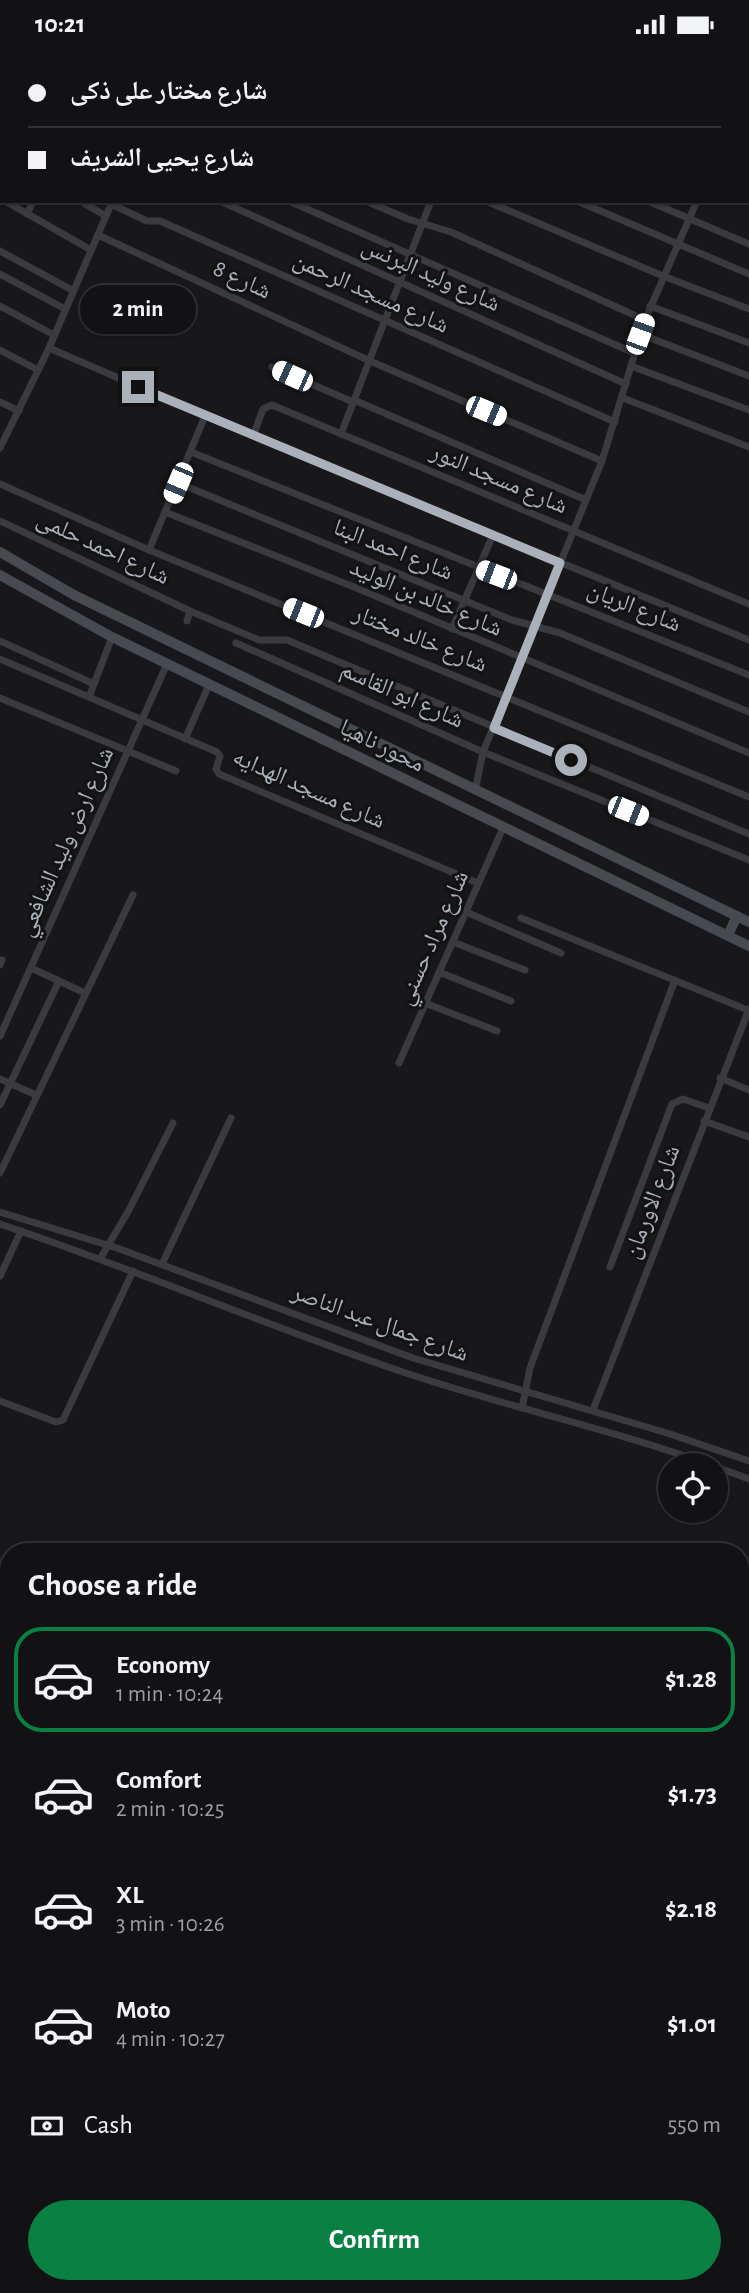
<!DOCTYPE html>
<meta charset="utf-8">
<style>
:root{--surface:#121214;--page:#1f2022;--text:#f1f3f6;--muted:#9c9ea0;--line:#313234;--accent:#0b8043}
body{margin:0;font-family:"Alegreya Sans","Noto Naskh Arabic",sans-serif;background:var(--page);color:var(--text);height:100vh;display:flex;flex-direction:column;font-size:26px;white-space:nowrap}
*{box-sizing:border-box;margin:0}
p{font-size:23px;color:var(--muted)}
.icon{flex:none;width:38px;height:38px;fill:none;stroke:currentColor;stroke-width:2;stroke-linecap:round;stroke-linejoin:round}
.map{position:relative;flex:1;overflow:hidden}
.sheet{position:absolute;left:0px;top:1494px;width:749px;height:751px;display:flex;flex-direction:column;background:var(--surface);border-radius:28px 28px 0 0;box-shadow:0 2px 5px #0004,0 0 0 2px var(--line)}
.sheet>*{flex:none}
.banner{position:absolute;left:0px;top:0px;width:749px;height:154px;box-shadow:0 2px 5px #0004,0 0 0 2px var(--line);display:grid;align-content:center;height:154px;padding:0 28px;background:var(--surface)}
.controls{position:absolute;left:658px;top:1404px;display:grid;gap:14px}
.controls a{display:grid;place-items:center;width:70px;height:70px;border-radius:50%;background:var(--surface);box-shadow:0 2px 5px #0004,0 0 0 2px var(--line);font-size:35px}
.end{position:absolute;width:32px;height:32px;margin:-16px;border:9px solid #aab1bb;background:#111;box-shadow:0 0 0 4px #111}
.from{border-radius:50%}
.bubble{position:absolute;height:49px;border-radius:24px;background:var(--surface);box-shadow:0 2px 5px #0004,0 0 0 2px var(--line);font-size:23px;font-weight:700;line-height:49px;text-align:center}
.car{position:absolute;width:21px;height:42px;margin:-21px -10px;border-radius:9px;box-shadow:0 0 5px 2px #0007;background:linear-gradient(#fff 24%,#345 0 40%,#fff 0 76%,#345 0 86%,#fff 0)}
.banner b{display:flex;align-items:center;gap:24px;height:66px;font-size:26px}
.banner b+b{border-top:2px solid var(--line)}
.banner i{width:18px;height:18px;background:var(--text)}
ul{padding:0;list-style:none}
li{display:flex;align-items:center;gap:21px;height:105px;margin:0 14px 10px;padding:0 14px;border:4px solid transparent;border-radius:28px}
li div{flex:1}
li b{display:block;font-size:26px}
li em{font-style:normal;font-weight:700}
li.active{border-color:var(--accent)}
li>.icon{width:63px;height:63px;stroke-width:1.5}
h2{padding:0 28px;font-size:32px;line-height:84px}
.pay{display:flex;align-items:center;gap:18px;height:77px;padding:0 28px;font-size:26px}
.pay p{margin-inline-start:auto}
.primary-button{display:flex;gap:14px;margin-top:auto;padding:14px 28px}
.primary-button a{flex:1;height:80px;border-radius:42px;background:var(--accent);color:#fff;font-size:28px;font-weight:700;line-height:80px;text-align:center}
.status{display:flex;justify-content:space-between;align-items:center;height:49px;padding:0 35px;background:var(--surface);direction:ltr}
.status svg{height:19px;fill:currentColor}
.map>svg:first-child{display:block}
</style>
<div class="status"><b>10:21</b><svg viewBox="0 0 49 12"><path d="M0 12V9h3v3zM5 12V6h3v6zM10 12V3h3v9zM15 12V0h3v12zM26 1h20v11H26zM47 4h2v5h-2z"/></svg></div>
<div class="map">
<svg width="749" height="2244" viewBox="0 0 749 2244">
<rect width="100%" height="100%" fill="#18181b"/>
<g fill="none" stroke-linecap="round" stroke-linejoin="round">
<g stroke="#2d3940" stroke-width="9">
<path d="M0,2034L9,2036"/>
<path d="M591,2236L612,2244"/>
</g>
<g stroke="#393b40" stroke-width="7">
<path d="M69,0L72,2"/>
<path d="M137,0L140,2"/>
<path d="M204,0L208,2"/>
<path d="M295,0L299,2"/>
<path d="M370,0L374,2"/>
<path d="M175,2V0"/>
<path d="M491,2L492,0"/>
<path d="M0,4L2,5"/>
<path d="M0,57L2,58"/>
<path d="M0,78L2,79"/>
<path d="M0,108L2,109"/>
<path d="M5,152L91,201"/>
<path d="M80,152L106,167"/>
<path d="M220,152L626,335"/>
<path d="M289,152L634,304"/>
<path d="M366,152L408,170L451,183L645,271"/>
<path d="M486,152L663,227L749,260"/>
<path d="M577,152L749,225"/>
<path d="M648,152L749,195"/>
<path d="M111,155L147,172H160L615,373"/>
<path d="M27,165L33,152"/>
<path d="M98,186L370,312L602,412"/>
<path d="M0,202L72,241"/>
<path d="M0,225L65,260"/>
<path d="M0,257L54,286"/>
<path d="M650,257L749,294"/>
<path d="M640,285L749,327"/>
<path d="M49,299L253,387L749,591"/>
<path d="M0,301L38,321"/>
<path d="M631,317L749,361"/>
<path d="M272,318L353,353"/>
<path d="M623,349L749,398"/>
<path d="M354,351L586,451"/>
<path d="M0,353L19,362"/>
<path d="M341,385L431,152"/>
<path d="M253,387L263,360L272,356L749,555"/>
<path d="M0,399L49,299L112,153"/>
<path d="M191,403L749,626"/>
<path d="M178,434L512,571L560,584L749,663"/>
<path d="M0,435L149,501L749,748"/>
<path d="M165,463L354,538L749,704"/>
<path d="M0,472L190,562L259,591H287L749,785"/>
<path d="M149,501L205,367"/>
<path d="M187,572L190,562"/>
<path d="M452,580L493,486"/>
<path d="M0,592L94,635"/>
<path d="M236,594L483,703L749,811"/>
<path d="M0,610L217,703L220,707L216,720L219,725L478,834"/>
<path d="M89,648L112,588"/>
<path d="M0,649L176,722"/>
<path d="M185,690L209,636"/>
<path d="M475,742L483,703L602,412L645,271L697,152"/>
<path d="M466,863L561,904"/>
<path d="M521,869L748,961"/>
<path d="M453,893L525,921"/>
<path d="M0,916L2,911"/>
<path d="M31,919L85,944"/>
<path d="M439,923L511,952"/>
<path d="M425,954L497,982"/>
<path d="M0,987L167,615"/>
<path d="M399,1014L503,779"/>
<path d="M720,1029L749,1041"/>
<path d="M0,1030L36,1046"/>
<path d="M0,1056L59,932"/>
<path d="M704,1072L749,1088"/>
<path d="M0,1124L133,846"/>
<path d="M0,1163L117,1199L413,1309L667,1384L749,1412"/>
<path d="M0,1175C135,1220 265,1276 400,1322C502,1357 609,1379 710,1416"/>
<path d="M100,1210L129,1161L173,1074"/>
<path d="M162,1215L231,1069"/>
<path d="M610,1218L672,1055L683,1050L709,1059"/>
<path d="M0,1227L21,1182"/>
<path d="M0,1352L56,1373L63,1371L133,1222"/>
<path d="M522,1359L530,1319L675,931"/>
<path d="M593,1361L749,960"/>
<path d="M716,1418L749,1430"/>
<path d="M0,1544L9,1548"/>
<path d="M0,1591L9,1595"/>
<path d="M0,1819L9,1823"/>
<path d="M740,1859L749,1863"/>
<path d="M0,1885L9,1866"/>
<path d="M0,2024L9,2027"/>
<path d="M0,2050L9,2053"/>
<path d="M0,2186L9,2166"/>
<path d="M540,2236L559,2244"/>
<path d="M605,2236L630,2244"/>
</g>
<g stroke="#474a50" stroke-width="10">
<path d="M652,0L654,2"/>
<path d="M747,106L749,108"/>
<path d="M0,503L74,546L749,873"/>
<path d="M0,526L112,588L749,897"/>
<path d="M728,886L737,867"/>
</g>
<g stroke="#55585f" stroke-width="10">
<path d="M740,2155L749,2145"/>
<path d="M740,2195L749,2186"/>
<path d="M646,2244L655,2236"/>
<path d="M688,2244L697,2236"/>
</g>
</g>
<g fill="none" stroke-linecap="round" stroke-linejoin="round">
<path stroke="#aab1bb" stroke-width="9" d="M138,338L560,514L494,679L571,711"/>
</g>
<g text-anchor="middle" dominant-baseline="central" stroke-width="6" stroke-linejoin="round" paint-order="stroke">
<g font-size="24" fill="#aab1bb" stroke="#131316">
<text transform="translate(431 226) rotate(24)">شارع وليد البرنس</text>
<text transform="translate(242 231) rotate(25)">شارع 8</text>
<text transform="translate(371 244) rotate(24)">شارع مسجد الرحمن</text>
<text transform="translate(499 430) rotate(23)">شارع مسجد النور</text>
<text transform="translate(103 499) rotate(25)">شارع احمد حلمى</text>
<text transform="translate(393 501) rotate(22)">شارع احمد البنا</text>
<text transform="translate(426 549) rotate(23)">شارع خالد بن الوليد</text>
<text transform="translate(634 558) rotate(22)">شارع الريان</text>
<text transform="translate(420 590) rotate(22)">شارع خالد مختار</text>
<text transform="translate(402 646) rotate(24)">شارع ابو القاسم</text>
<text transform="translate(382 697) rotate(26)">محور ناهيا</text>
<text transform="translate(309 740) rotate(24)">شارع مسجد الهدايه</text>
<text transform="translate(66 793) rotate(-66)">شارع ارض وليد الشافعي</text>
<text transform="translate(433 889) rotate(-66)">شارع مراد حسني</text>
<text transform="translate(652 1153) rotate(-69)">شارع الاورمان</text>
<text transform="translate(380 1274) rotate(20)">شارع جمال عبد الناصر</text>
</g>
</g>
</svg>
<div class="controls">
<a><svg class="icon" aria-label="locate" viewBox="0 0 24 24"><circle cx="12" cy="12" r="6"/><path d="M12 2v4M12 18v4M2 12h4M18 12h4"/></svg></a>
</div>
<i class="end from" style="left:571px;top:711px"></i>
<i class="end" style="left:138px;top:338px"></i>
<div class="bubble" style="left:80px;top:236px;width:116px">2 min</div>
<i class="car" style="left:640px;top:285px;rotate:20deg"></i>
<i class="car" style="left:292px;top:327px;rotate:294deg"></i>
<i class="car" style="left:486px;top:362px;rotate:113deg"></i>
<i class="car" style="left:178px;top:434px;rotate:203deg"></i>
<i class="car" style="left:496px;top:526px;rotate:291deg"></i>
<i class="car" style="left:303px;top:564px;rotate:292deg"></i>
<i class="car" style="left:628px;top:762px;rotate:112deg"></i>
<div class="banner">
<b><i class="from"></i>شارع مختار على ذكى</b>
<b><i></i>شارع يحيى الشريف</b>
</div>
<section class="sheet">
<h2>Choose a ride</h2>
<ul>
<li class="active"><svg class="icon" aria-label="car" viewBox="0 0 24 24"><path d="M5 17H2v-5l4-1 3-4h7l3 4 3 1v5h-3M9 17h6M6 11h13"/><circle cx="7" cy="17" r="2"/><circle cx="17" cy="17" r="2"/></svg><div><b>Economy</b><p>1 min · 10:24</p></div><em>$1.28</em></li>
<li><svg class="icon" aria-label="car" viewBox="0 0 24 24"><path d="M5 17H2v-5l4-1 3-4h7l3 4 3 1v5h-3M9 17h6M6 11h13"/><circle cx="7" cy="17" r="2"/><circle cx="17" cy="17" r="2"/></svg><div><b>Comfort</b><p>2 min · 10:25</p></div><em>$1.73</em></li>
<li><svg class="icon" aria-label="car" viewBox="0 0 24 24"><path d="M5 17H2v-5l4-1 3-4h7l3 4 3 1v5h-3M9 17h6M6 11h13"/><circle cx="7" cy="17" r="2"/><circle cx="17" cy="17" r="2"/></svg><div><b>XL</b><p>3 min · 10:26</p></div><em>$2.18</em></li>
<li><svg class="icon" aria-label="car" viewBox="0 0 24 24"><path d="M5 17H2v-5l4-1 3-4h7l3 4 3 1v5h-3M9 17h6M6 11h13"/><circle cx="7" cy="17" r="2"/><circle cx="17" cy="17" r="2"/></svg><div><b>Moto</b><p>4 min · 10:27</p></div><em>$1.01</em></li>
</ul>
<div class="pay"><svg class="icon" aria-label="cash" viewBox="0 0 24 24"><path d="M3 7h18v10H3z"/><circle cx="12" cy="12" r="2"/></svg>Cash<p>550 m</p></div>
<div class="primary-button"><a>Confirm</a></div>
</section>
</div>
